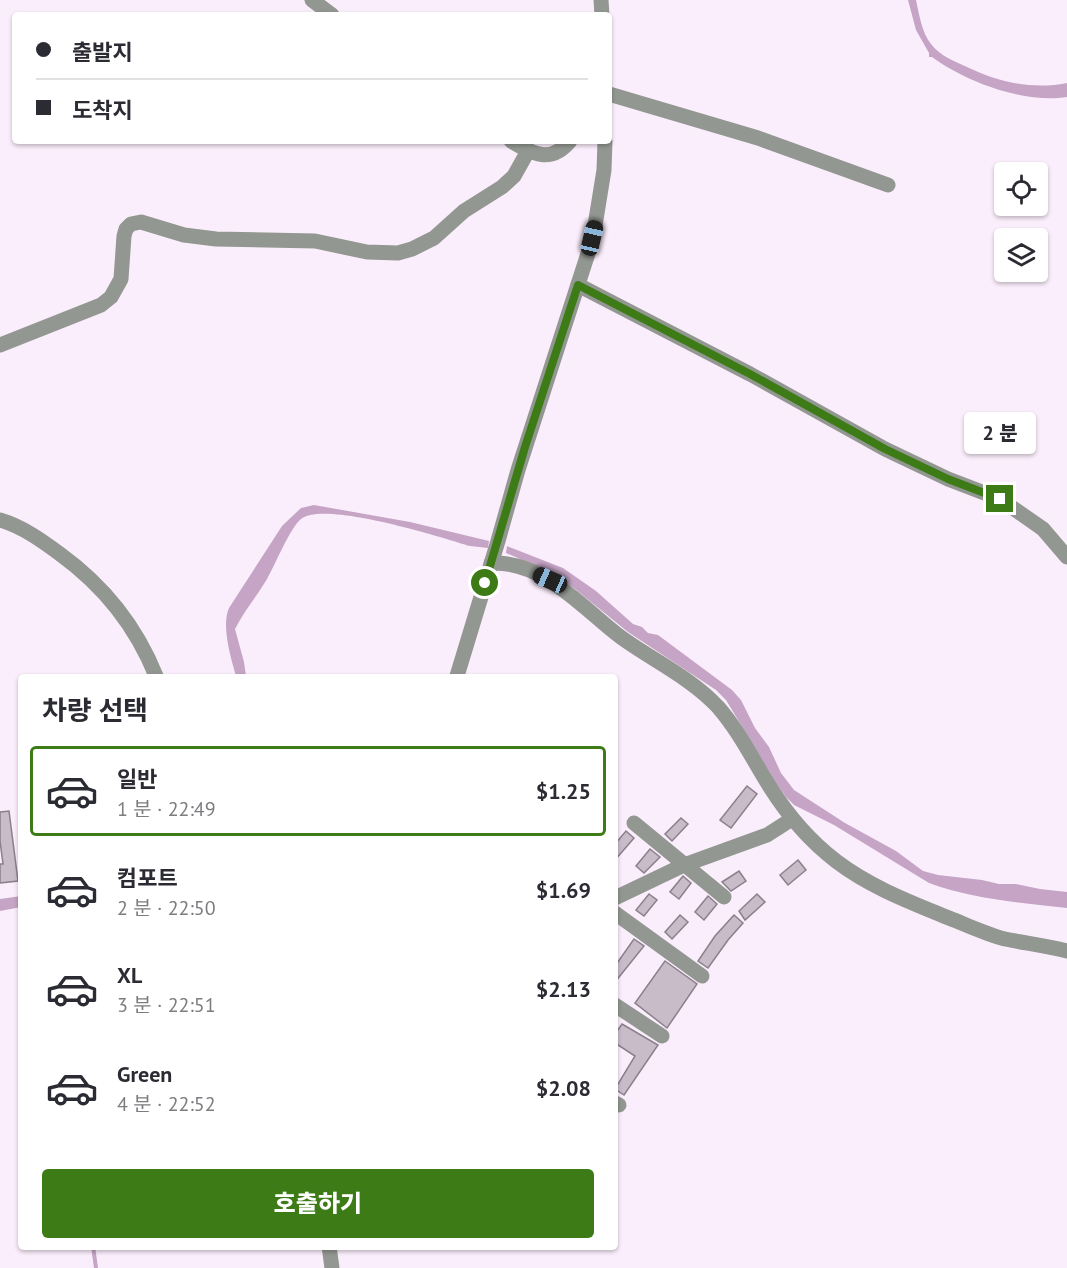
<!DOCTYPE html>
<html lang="ko">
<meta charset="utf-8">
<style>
:root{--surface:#fff;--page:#f2f2f3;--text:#2b2b33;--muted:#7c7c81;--line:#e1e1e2;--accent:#3d7b16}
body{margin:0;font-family:"PT Sans","Noto Sans KR",sans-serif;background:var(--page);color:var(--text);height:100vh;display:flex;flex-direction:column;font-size:22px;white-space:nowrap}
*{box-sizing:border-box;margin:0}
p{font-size:20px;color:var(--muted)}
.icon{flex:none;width:33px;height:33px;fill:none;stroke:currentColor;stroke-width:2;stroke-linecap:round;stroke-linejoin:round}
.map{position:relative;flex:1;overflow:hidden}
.sheet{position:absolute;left:18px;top:674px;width:600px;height:576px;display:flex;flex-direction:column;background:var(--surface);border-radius:6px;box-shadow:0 2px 4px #0004}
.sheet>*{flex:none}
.guide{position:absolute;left:12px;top:12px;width:600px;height:132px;border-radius:6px;box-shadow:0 2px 4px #0004;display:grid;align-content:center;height:132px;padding:0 24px;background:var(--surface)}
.fabs{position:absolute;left:994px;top:162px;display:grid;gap:12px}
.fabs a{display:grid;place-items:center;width:54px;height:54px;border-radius:6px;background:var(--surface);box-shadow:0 2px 4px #0004;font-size:30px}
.end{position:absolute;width:27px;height:27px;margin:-14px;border:8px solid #3d7b16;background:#fff;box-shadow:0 0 0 3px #fff}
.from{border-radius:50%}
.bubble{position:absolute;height:42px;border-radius:6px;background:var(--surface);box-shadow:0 2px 4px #0004;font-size:20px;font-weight:800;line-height:42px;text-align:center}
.car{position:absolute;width:18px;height:36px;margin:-18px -9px;border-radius:8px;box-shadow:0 0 4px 2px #0007;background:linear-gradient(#222 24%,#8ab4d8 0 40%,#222 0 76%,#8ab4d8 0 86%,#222 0)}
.guide b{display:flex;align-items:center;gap:21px;height:57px;font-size:22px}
.guide b+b{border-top:2px solid var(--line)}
.guide i{width:15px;height:15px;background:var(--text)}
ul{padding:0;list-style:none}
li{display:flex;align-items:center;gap:18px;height:90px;margin:0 12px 9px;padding:0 12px;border:3px solid transparent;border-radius:6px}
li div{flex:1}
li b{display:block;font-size:22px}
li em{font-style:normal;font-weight:800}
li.current{border-color:var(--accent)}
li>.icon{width:54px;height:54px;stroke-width:1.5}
h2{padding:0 24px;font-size:27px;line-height:72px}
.primary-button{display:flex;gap:12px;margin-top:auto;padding:12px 24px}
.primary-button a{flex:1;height:69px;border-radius:6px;background:var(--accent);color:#fff;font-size:24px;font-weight:800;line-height:69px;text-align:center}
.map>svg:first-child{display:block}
</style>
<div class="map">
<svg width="1067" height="1268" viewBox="0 0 1067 1268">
<rect width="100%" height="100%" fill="#fbeefc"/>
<g fill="#c5a4c5">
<path d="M908,0H916C919,14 922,33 931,44C940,56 954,61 967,67C998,82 1032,90 1067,83V97C1025,104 966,82 932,57H929V53L916,30Z"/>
<path d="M314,505L410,522L489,541L488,548L470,546C441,537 323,500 301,519C290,528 275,565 267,579C257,596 244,611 235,629L244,662L246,676H236C231,658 221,626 229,608L282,526L301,508Z"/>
<path d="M507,546L563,568L596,591L633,624L642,627L648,633L658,635L732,690L741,700L755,728L769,747L781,773L794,790L845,823L896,851L923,871L938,875L982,880L999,884H1016L1040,889L1067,892V908C1021,903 973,899 929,883L834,825L794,805L786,797L776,783L726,700L716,690L628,632L575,589L552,573L506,553Z"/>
<path d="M21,896V907L0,911V899Z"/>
</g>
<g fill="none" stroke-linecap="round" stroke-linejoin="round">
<path stroke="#c5a4c5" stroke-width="4" d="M93,1246L96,1268"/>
</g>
<g fill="#c9bcc9" stroke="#8b7f8b" stroke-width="1.5">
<path d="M747,786L757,794L731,828L720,820Z"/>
<path d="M9,811L18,881L0,883V864H3L0,841V812Z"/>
<path d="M681,818L688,824L672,841L665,834Z"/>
<path d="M626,831L634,838L615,860V844Z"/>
<path d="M650,849L660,857L644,873L636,866Z"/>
<path d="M798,860L806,870L788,885L780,875Z"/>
<path d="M739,871L746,881L731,891L722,882Z"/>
<path d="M683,876L691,883L679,899L670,892Z"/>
<path d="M649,894L657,900L644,916L636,910Z"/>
<path d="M757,894L765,902L745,920L739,911Z"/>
<path d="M708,896L717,904L704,920L695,912Z"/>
<path d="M680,915L688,922L672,939L665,932Z"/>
<path d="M734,915L743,923L728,940L708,968L698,961L715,936Z"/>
<path d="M634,939L644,946L615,982V966Z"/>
<path d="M665,961L697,984L667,1028L635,1003Z"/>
<path d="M622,1024L658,1045L624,1095L615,1089L635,1056L615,1043V1034Z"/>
</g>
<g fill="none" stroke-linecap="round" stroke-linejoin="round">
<g stroke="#939791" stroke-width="15">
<path d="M312,0L332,15"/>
<path d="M601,0L602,15"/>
<path d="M609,94L758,138L888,185"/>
<path d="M511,141C533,154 551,164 570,141"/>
<path d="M578,285L750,374L885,449L948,479L1000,499L1043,529L1067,557"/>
<path d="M0,345L101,305L111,297L121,279L124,236L126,229L131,224L141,222L184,235L216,239L315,241L367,252L398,253L412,249L434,238L464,211L502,187L514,176L528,151"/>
<path d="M0,520C23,527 41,540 60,554C104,586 136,626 156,676"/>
<path d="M491,563C545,561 583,609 622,638C654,661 691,678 718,707C739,731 753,760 770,787C787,814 810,841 836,861C870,887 910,902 949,918C967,925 986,934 1005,939C1025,943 1046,946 1067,951"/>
<path d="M457,676L498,541L518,470L593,238L604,170L605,141"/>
<path d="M634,823L724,897"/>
<path d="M615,898L684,865L767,835L792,819"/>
<path d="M615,913L702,976"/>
<path d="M615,1005L662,1036"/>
<path d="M615,1103L619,1105"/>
<path d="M329,1246L332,1268"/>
</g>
</g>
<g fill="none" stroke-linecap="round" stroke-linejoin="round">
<path stroke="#3d7b16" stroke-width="8" d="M485,583L525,447L578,285L750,374L885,449L948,479L1000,499"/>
</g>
</svg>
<div class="fabs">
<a><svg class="icon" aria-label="locate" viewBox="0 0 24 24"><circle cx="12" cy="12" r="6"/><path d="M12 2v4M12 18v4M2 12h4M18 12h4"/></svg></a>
<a><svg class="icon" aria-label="layers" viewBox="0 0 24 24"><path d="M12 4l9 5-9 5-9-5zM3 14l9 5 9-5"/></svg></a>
</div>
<i class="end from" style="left:485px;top:583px"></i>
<i class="end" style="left:1000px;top:499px"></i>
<div class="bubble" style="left:964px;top:412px;width:72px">2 분</div>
<i class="car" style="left:592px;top:238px;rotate:13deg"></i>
<i class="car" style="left:550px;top:580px;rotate:294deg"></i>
<div class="guide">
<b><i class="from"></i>출발지</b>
<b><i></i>도착지</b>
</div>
<section class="sheet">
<h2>차량 선택</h2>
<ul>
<li class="current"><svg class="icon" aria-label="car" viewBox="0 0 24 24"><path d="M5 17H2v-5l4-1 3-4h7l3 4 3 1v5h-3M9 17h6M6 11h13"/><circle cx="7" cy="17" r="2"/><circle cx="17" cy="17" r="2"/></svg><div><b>일반</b><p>1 분 · 22:49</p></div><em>$1.25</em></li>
<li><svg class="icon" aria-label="car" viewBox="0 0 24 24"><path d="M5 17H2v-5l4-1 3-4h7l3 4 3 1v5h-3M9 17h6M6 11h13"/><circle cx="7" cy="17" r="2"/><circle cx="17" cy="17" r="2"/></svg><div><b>컴포트</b><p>2 분 · 22:50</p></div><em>$1.69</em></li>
<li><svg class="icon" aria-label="car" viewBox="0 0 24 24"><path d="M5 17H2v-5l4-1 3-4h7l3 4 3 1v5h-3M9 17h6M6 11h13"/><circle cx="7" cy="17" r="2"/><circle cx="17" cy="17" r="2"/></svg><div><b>XL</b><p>3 분 · 22:51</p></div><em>$2.13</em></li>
<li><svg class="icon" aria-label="car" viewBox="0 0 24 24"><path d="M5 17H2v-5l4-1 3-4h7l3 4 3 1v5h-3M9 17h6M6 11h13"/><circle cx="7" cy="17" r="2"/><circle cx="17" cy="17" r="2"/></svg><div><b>Green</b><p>4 분 · 22:52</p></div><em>$2.08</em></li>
</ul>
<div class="primary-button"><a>호출하기</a></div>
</section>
</div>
